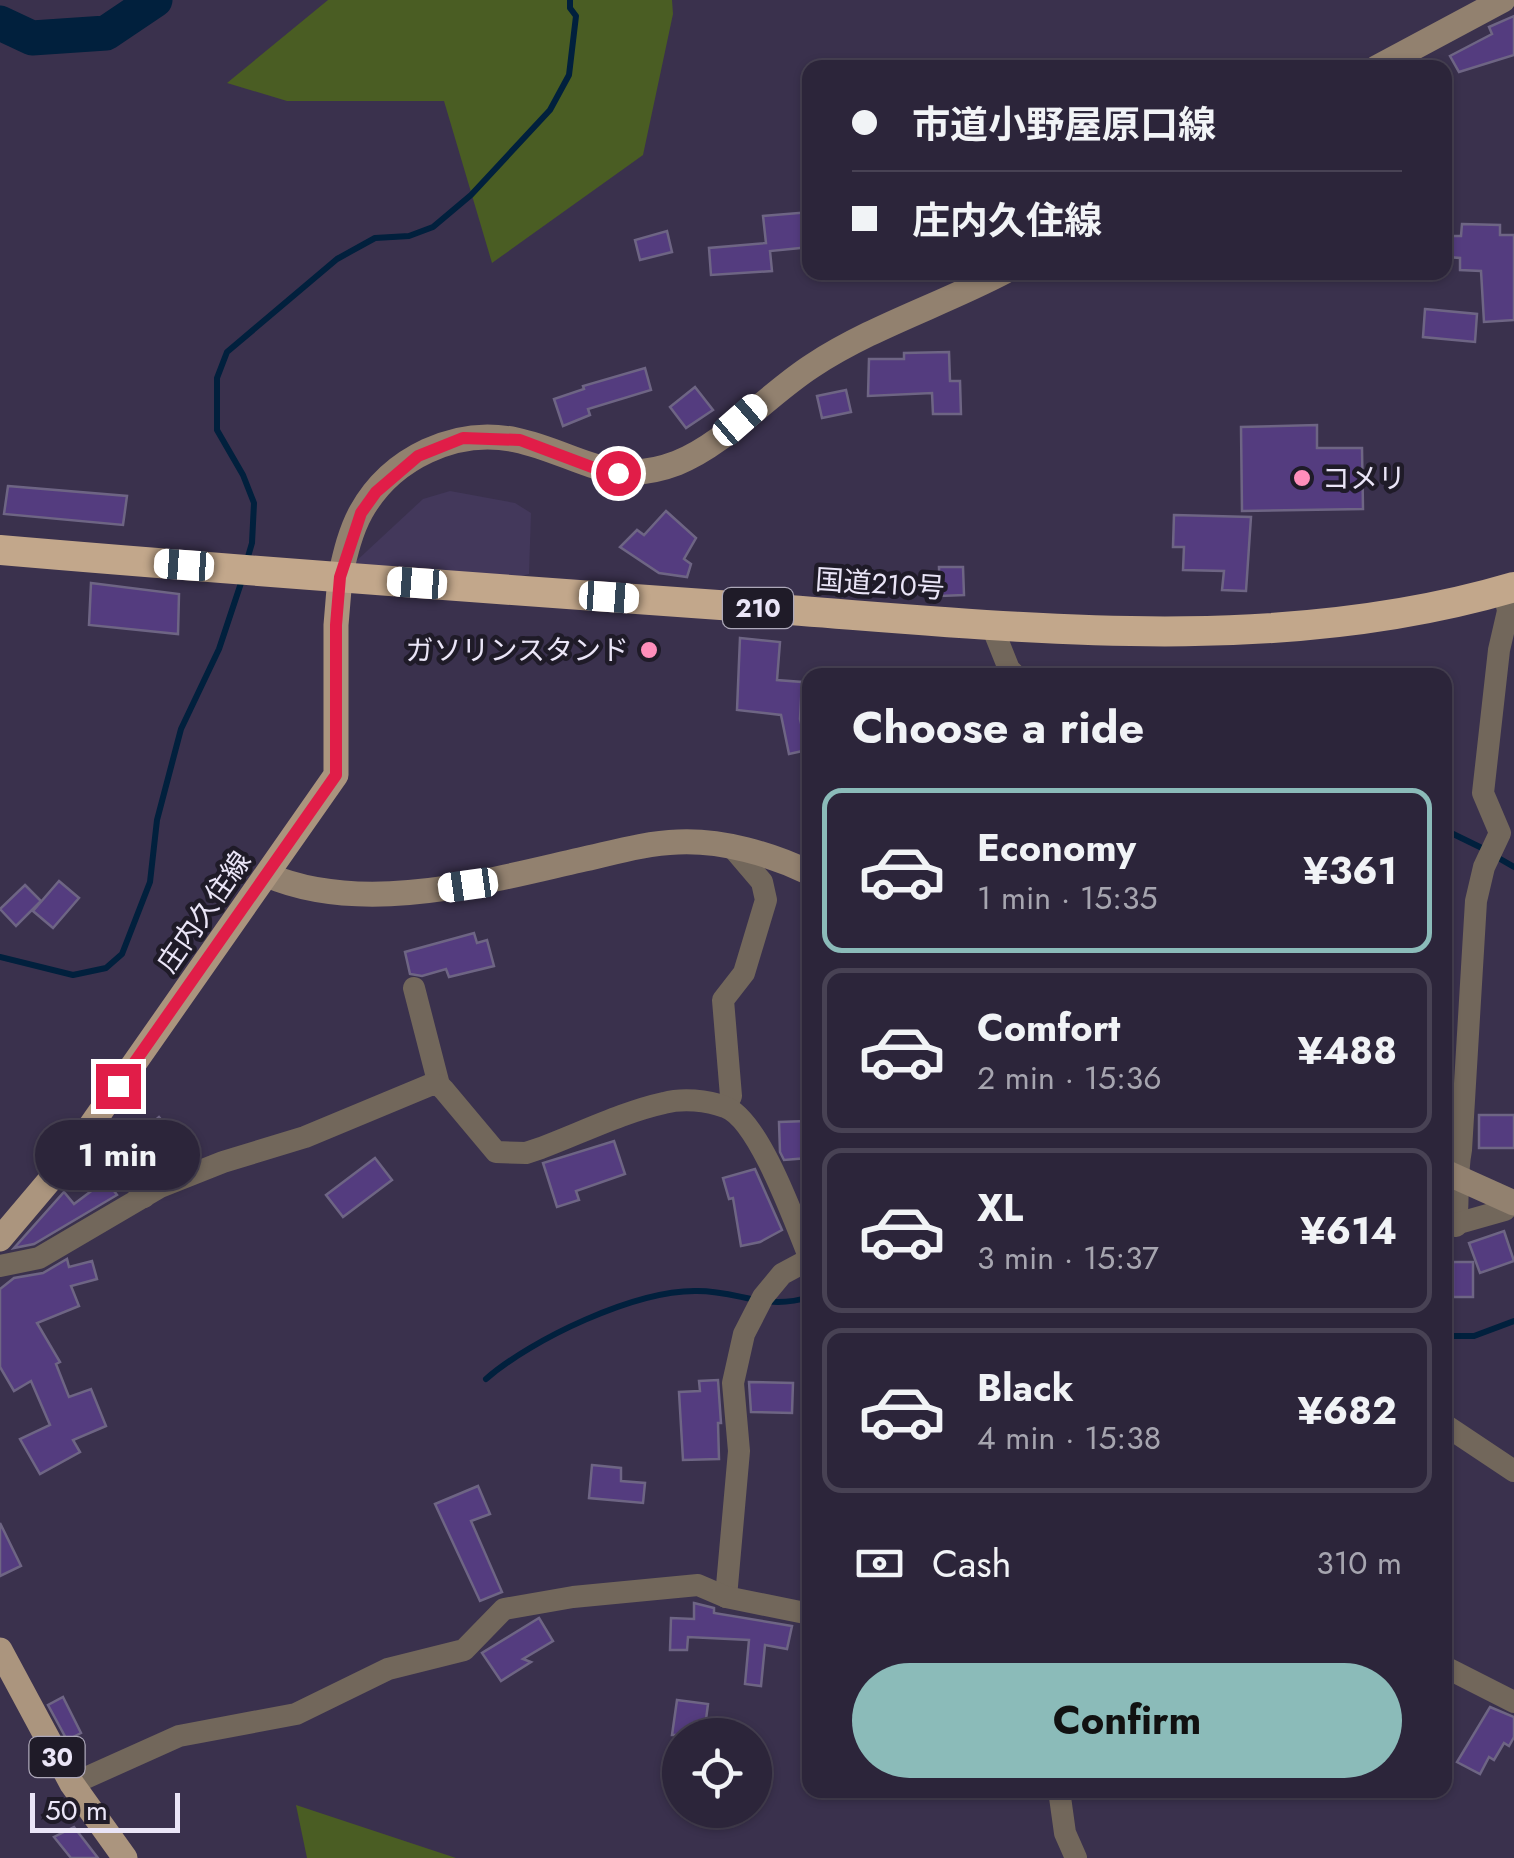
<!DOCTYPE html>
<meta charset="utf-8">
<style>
:root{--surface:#2c253a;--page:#383145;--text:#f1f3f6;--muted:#a6a5af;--line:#484254;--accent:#8bbbb9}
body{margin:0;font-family:Jost,"Noto Sans JP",sans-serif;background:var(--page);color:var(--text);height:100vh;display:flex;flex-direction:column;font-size:38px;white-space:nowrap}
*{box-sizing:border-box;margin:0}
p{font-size:32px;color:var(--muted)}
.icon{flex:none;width:55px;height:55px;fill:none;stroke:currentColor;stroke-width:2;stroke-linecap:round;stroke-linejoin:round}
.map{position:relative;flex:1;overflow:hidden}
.details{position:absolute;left:802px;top:668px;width:650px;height:1130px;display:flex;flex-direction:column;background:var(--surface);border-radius:20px;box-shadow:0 2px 8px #0004,0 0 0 2px var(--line)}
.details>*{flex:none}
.guide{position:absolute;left:802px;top:60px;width:650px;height:220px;border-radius:20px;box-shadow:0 2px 8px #0004,0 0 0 2px var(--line);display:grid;align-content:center;height:220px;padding:0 50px;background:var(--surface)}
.controls{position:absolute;left:662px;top:1718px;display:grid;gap:20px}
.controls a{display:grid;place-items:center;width:110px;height:110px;border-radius:50%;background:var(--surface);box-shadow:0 2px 8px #0004,0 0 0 2px var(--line);font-size:50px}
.scale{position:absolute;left:30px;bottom:25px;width:150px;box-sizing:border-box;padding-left:10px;border:5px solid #eae5f7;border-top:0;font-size:28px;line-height:35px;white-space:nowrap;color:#eae5f7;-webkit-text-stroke:8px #1f1b28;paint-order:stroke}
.end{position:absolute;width:45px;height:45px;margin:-22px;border:12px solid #e11d48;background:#fff;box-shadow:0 0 0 5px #fff}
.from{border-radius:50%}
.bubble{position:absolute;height:70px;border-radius:35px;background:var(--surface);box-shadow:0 2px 8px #0004,0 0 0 2px var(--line);font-size:32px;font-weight:700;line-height:70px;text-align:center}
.car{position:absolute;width:30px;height:60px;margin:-30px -15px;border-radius:12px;box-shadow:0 0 8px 2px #0007;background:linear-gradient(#fff 24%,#345 0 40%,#fff 0 76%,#345 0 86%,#fff 0)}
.guide b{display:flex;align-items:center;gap:35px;height:95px;font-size:38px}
.guide b+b{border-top:2px solid var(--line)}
.guide i{width:25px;height:25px;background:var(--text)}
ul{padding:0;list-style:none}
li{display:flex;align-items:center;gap:30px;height:165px;margin:0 20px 15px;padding:0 30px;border:5px solid var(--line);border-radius:20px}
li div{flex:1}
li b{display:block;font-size:38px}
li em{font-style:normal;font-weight:700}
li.active{border-color:var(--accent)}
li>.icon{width:90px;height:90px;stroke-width:1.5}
h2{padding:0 50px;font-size:45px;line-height:120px}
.pay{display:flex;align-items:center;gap:25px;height:110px;padding:0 50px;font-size:38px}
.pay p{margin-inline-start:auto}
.button{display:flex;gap:20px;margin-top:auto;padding:20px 50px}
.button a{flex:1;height:115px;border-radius:60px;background:var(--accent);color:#111;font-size:40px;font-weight:700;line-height:115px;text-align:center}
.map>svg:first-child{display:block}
</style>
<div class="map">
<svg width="1514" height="1858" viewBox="0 0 1514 1858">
<rect width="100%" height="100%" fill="#3a314d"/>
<path fill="#43385b" d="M450,491L515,503L531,513L529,574L502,581L353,564L423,499Z"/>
<g fill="#4a5d23">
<path d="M328,0H672L673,14L643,155L492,263L444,101H287L227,83Z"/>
<path d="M296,1805L456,1858H307Z"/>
</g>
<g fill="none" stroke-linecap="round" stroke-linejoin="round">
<g stroke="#01203d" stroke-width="6">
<path d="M247,560L252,543L254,503L243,475L217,430V378L227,352L337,259L375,238L409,236L433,227L471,195L550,110L569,75L576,16L570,8V0"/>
<path d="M1445,830L1484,849"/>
<path d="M1495,856L1514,867"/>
<path d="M0,957L73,975L106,968L122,954L150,882L157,820L181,729L219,649L243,577"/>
<path d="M1445,1336H1474L1514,1321"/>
<path d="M486,1379C532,1339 635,1290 697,1291C741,1291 764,1311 810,1297"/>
</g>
<path stroke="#01203d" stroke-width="35" d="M0,23L32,38L106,33L155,0"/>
</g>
<g fill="#543c7f" stroke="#6e6584" stroke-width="2.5">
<path d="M1514,16V55L1459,72L1450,56L1492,34L1489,27Z"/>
<path d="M810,212V247L770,251L772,271L711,275L709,248L766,243L763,216Z"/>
<path d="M1462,224L1500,225V235H1514V320L1484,322L1481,271L1460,270V258L1448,257L1449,236H1461Z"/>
<path d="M667,231L672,252L640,260L635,240Z"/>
<path d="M1425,309L1477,314L1475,342L1423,337Z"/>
<path d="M949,352L950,381H960L961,414H933L932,393L868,396L869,359H904V353Z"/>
<path d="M645,368L651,390L588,409L590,415L563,426L554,399L584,389L583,386Z"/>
<path d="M695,387L713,410L686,428L670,407Z"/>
<path d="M846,390L851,412L822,418L817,396Z"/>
<path d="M1317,425V448H1362L1363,509L1242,511L1241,427Z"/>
<path d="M8,486L127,496L123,525L4,514Z"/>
<path d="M666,511L696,538L684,559L691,564L687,577L659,573L620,547L637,530L644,535Z"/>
<path d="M1174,515L1251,517L1246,591L1222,590L1224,571L1183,570L1184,547H1173Z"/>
<path d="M939,567H963L964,595L940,596Z"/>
<path d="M91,583L179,594L178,634L89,625Z"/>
<path d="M740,638L780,642L777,680L802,682L800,719L807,750L789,754L781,715L737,710Z"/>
<path d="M59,881L79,898L53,928L33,911Z"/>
<path d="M25,885L41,901L16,926L0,909Z"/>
<path d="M474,933L477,943L487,940L494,966L449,977L446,969L422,976L410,974L405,952Z"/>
<rect x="1479" y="1115" width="35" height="33"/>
<path d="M159,1117L178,1140L162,1153L156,1148L140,1161L129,1142Z"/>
<path d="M807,1121L808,1158L784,1160L780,1152L779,1122Z"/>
<path d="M614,1141L625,1174L576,1191L579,1200L557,1207L543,1163Z"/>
<path d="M375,1158L392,1180L343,1217L326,1195Z"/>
<path d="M755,1169L782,1230L760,1242L741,1246L733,1198L729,1199L723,1178Z"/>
<path d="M106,1180L117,1195L34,1244L14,1248L64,1192L74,1204Z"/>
<path d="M1504,1231L1514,1261L1480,1273L1469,1243Z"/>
<path d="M67,1259L69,1267L92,1261L97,1279L71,1286L79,1306L37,1323L60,1362L56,1364L69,1397L91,1389L106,1426L73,1440L80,1452L40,1474L20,1439L50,1425L31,1381L14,1391L0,1367V1289L14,1278L43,1273Z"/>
<rect x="1453" y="1262" width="20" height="35"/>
<path d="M718,1380L721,1423H718L719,1459L683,1460L679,1392L700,1391L699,1381Z"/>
<path d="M749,1382L793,1383L792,1413L751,1412Z"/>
<path d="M592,1465L621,1468V1481L645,1483L643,1503L589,1498Z"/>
<path d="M478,1486L490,1514L471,1521L502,1592L480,1601L435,1504Z"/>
<path d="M0,1523L21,1566L0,1576Z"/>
<path d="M694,1603L714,1608V1613L792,1626L787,1649L765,1645L761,1686L745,1684L749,1640L688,1637L687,1650H670L671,1618L694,1619Z"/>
<path d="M539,1618L553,1641L523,1659L531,1662L501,1681L482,1653Z"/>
<path d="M63,1697L81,1733L67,1740L48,1705Z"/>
<path d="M677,1700L708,1704L704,1735H672Z"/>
<path d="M1490,1707L1514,1717V1737L1509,1746L1504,1743L1494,1760L1489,1757L1480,1774L1457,1762Z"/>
<path d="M74,1827L98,1858H71L54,1837Z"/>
</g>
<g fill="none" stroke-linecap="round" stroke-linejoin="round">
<g stroke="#72675b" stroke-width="22">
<path d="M991,624L1009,669L1015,675"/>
<path d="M414,988L439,1085"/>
<path d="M726,1106L731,1096L723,1000L744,973L766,900L762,882L733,848"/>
<path d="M97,1117L144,1197"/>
<path d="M1456,1226C1459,1199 1456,1176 1461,1150L1476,901L1484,867L1500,833L1483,793L1499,650L1508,611L1504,590"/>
<path d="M1445,1227L1505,1210L1511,1202"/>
<path d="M0,1266L39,1258L160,1187L223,1162L305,1137L430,1085H439L444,1090L496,1152L526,1153L541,1148C581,1133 623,1112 664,1103C682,1098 707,1100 725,1107C759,1119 796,1225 810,1259"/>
<path d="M1445,1425L1514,1471"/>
<path d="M726,1597L739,1451L733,1383L744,1334L763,1297L782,1274L810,1259"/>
<path d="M1445,1667L1514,1702"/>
<path d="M72,1784L179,1736L296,1714L388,1669L464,1650L504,1609L573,1597L698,1585L726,1597L810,1614"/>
<path d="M1059,1790L1065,1833L1076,1858"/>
</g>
<g stroke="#92816f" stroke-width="25">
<path d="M1376,68L1503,0"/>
<path d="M340,577C345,555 350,532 361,512C391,458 456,427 516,440C577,453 610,489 677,463C725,444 767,395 812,366C871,327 941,305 1004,272"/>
<path d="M267,875C363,916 483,882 580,860C612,853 645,843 678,842C722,840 771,854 810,873"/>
<path d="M1445,1172L1514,1203"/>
</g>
<g stroke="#ab957e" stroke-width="25">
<path d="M0,1239L66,1161L336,775V625L340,577"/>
<path d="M0,1650L72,1784L125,1858"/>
</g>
<path stroke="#c2a78b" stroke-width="30" d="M0,550C254,572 508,590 762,608C1010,626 1271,659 1514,587"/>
</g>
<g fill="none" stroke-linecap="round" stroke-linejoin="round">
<path stroke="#e11d48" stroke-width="12" d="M118,1086L336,775V625L340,577L361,513L376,492L418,456L463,438L520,440L597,469L618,473"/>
</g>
<g fill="#ff8ebb" stroke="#1f1b28" stroke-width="4">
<circle cx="1302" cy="478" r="10"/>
<circle cx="649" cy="650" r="10"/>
</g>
<g text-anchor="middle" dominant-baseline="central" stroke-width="9" stroke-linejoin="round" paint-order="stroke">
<g fill="#1f1b28" stroke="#ada8b9" stroke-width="2.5">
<rect x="723" y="588" width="70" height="40" rx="8"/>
<rect x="29.5" y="1737" width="55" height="40" rx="8"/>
</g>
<g font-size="25" font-weight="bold" fill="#eae5f7">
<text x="758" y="608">210</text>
<text x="57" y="1757">30</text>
</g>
<g font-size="28" fill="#eae5f7" stroke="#1f1b28" text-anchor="start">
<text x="1322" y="478">コメリ</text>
<text x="629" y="650" text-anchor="end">ガソリンスタンド</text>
</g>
<g font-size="28" fill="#eae5f7" stroke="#1f1b28">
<text transform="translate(880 584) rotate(4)">国道210号</text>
<text transform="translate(204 912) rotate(-55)">庄内久住線</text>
</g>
</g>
</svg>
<div class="controls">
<a><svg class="icon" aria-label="locate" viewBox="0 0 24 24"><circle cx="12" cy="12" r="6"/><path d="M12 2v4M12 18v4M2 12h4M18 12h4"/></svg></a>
</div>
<div class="scale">50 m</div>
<i class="end from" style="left:618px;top:473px"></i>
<i class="end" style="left:118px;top:1086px"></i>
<div class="bubble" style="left:35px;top:1120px;width:165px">1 min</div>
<i class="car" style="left:740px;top:420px;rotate:49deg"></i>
<i class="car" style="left:184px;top:565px;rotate:274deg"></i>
<i class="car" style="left:417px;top:583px;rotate:274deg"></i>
<i class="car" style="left:609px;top:597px;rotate:94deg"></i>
<i class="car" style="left:468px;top:885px;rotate:262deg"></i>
<div class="guide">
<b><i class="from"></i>市道小野屋原口線</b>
<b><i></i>庄内久住線</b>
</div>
<section class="details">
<h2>Choose a ride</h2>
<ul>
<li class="active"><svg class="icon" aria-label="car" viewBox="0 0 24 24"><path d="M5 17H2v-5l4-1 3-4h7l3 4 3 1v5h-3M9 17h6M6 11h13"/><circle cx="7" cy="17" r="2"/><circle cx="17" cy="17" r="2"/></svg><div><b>Economy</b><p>1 min · 15:35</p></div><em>¥361</em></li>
<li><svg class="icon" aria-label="car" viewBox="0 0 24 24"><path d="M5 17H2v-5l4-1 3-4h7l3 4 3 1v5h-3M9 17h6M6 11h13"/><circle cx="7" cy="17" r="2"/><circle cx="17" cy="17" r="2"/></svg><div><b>Comfort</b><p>2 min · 15:36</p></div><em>¥488</em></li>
<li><svg class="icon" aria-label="car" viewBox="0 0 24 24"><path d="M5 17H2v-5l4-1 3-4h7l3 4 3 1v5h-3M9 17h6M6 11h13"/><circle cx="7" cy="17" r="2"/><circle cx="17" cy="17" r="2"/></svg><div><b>XL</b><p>3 min · 15:37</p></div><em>¥614</em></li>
<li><svg class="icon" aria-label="car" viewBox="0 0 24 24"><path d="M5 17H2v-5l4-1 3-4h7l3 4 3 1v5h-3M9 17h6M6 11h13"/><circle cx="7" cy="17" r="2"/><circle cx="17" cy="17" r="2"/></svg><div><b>Black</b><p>4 min · 15:38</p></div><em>¥682</em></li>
</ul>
<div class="pay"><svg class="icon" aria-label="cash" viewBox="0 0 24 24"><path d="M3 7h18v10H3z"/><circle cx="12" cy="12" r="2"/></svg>Cash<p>310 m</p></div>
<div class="button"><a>Confirm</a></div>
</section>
</div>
